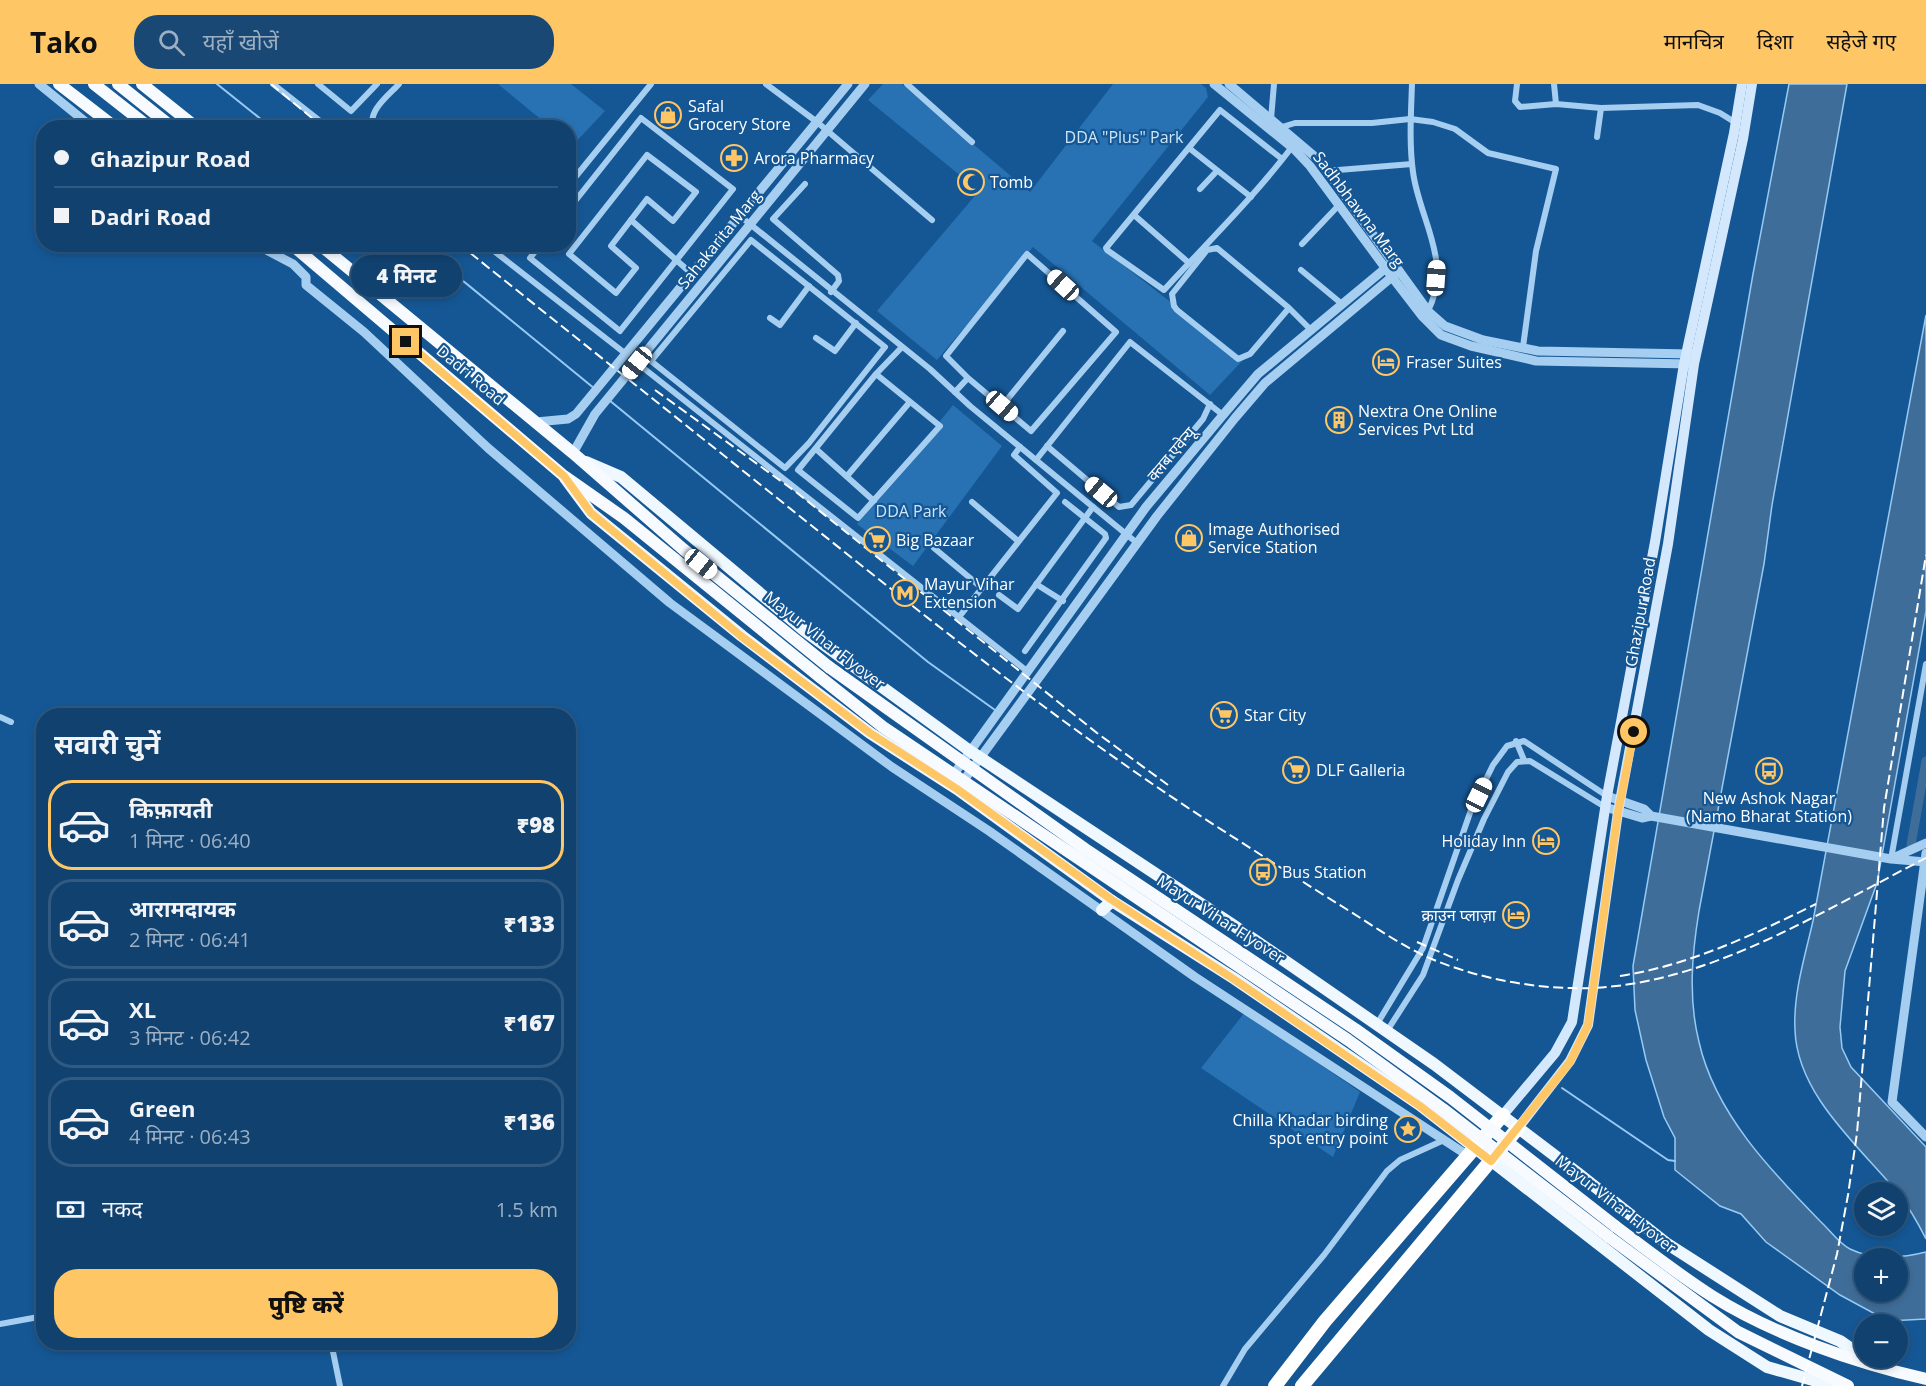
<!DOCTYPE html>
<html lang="hi">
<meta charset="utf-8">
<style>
:root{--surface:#10416f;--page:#194874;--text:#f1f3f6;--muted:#9cafc3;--line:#305a82;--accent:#ffc665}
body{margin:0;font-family:"Open Sans","Noto Sans Devanagari",sans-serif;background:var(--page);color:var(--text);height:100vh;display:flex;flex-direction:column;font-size:22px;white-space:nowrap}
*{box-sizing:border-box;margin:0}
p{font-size:20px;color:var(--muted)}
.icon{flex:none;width:33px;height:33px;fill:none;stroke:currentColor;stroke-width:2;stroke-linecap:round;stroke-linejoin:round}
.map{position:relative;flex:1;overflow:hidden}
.side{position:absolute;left:36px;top:624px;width:540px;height:642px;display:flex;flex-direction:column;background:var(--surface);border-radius:24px;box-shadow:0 3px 9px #0003,0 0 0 2px var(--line)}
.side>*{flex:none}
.guide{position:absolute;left:36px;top:36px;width:540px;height:132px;border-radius:24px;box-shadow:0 3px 9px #0003,0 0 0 2px var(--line);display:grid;align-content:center;height:132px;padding:0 18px;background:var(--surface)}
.controls{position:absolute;left:1854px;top:1098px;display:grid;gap:12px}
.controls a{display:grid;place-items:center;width:54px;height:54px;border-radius:50%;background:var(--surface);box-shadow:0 3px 9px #0003,0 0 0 2px var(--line);font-size:30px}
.end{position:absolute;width:27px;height:27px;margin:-14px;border:8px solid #ffc665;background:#111;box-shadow:0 0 0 3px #111}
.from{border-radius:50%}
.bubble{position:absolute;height:42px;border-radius:21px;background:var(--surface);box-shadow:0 3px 9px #0003,0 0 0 2px var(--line);font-size:20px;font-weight:800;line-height:42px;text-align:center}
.car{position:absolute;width:18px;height:36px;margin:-18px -9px;border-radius:8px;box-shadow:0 0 4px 2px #0007;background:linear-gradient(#fff 24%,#345 0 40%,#fff 0 76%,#345 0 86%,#fff 0)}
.guide b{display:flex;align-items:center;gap:21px;height:57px;font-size:22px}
.guide b+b{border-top:2px solid var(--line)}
.guide i{width:15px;height:15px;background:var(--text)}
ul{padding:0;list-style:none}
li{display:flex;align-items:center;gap:18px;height:90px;margin:0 12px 9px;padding:0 6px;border:3px solid var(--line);border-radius:24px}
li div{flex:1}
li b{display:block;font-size:22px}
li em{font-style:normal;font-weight:800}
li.current{border-color:var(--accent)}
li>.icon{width:54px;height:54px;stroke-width:1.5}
h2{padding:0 18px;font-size:27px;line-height:72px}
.pay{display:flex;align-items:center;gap:15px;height:66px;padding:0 18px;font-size:22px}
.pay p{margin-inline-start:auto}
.cta{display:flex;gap:12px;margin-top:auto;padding:12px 18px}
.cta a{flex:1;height:69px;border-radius:24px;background:var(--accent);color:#111;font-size:24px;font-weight:800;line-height:69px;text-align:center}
header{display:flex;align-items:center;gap:36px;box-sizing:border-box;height:84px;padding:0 30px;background:var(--accent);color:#111}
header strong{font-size:28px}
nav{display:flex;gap:33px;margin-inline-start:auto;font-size:21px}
.search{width:420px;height:54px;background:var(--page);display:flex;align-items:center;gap:15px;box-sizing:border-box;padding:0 21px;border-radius:24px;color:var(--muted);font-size:22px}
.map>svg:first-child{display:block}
</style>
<header>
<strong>Tako</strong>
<div class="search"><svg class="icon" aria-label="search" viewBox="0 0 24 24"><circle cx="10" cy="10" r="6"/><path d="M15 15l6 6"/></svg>यहाँ खोजें</div>
<nav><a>मानचित्र</a><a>दिशा</a><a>सहेजे गए</a></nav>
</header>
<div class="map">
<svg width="1926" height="1302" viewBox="0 0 1926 1302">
<rect width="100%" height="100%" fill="#155794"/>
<g fill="#2871b2">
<path d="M498,0H571L605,27L572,62L569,59L568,44L550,43Z"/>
<path d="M883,0H902L1030,108L1113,0H1201L1206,4L1208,13L1092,157L1244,275L1210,311L1033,163L937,276L877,227L979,107L868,16Z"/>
<path d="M953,321L1002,362L913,482L857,440Z"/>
<path d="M1245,928L1360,1008L1333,1073L1201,984Z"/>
</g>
<g fill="#3f6d99" stroke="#97caf4" stroke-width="1.5" fill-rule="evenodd">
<path d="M1789,0H1847L1772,421L1764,480L1699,827C1692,870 1688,914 1699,958C1715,1029 1771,1087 1820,1137C1829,1145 1839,1160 1850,1165C1872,1176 1903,1174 1926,1168V1235L1888,1237L1840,1211L1766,1158L1741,1130L1720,1122L1675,1086V1054L1664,1033L1646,976L1635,926L1633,882L1753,190ZM1864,1174H1898V1208H1864Z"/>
<path d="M1926,231V527L1877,799L1845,887L1840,943L1842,964L1851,983L1926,1063V1155C1918,1139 1908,1122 1898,1109C1860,1063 1797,1011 1795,946C1793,910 1805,872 1813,837Z"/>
</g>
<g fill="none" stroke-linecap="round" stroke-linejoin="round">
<g stroke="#97caf4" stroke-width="2">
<path d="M217,0L272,44"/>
<path d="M418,160L595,305"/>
<path d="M609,316L928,578L995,626"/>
<path d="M1562,1004L1668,1076L1675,1077"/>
</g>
<path stroke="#3f6d99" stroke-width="9" d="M1911,761L1926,677"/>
<g stroke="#a5cef1" stroke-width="6">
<path d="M273,0L329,44"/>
<path d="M318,0L351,27L377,0"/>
<path d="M766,0L817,38L932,136"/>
<path d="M907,0L972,58"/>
<path d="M1412,0C1411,29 1409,59 1413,88C1419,135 1453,177 1428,227"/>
<path d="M1517,0L1515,17L1520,23L1556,20L1601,24L1698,21L1720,29L1736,39"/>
<path d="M1554,0L1556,20"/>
<path d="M1271,35L1274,0"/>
<path d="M1282,43L1295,39H1372L1410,35L1433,38L1455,45L1488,69L1556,85L1536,167L1523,263"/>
<path d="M374,44C366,28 389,11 399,0"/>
<path d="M1597,53L1601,24"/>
<path d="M1189,64L1251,113"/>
<path d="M647,71L696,108L673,137L647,115L611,162L636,184L616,209L569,170Z"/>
<path d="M1282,75L1220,26L1106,164L1107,166L1164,206C1207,159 1253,114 1292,63"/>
<path d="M1326,87L1412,80"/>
<path d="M805,100L773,135L838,191L839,197L831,208"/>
<path d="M568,102L651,0"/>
<path d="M1200,105L1216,88"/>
<path d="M1134,131L1189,179"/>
<path d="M740,132L930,285L970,322L1137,459"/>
<path d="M631,136L692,190"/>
<path d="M751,156L885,263L809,359L785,384L651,277Z"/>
<path d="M485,160L626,270"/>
<path d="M541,160L530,174L620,247L733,105L641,34L568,126"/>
<path d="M1302,160L1339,121"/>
<path d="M1301,186L1342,220"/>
<path d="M1289,224L1250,270L1238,275L1177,226L1174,222L1172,210L1207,166L1217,164L1289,224L1310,245"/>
<path d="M770,234L780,241L809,202"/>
<path d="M816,254L835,267L856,239"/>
<path d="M637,279L1027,587"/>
<path d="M876,290L940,342L858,434L798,386L876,290L902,263"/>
<path d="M955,308L968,294L946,272L1027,170L1116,248L1031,347L968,294"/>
<path d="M1002,322L1063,247"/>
<path d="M1047,362L1119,423L1131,421L1203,335L1210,320"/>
<path d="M816,365L874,417"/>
<path d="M1036,376L1130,258L1223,331"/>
<path d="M847,392L909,319"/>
<path d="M972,418L1018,457"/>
<path d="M934,464L982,504"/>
<path d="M1036,500L1063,517"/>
<path d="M999,511L1018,525L1093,423"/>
<path d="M959,533L1057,409L1014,371L1020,363"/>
<path d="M1025,567L1106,454L1105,450L1065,418"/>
<path d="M0,633L11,638"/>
<path d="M1516,657L1524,676"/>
<path d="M1891,775L1926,580"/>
<path d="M1377,940L1423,864L1471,726L1493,681L1507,662L1524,657L1607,712"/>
<path d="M1387,947L1423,891L1458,796L1484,735L1508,688L1517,678L1530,677L1605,723"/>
<path d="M0,1240L44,1232"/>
<path d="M331,1258L340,1302"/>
<path d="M1223,1302L1245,1265L1324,1171L1387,1087L1400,1076L1444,1056"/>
</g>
<g stroke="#a5cef1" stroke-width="9">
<path d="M39,0L93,44"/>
<path d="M1214,0L1294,65L1310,82L1392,193L1422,232L1441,251L1471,262L1536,277L1691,280"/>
<path d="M1229,0L1320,77L1428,227L1445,242L1483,256L1538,267L1691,270"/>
<path d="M255,160L293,180L306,193V201L364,248L488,364L670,519L892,683L989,747L1195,893L1467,1071"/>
<path d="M536,338L568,335L576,330L848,0"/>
<path d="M573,369L595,330L865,0"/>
<path d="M951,694L1146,423L1223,331L1258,290L1393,178"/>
<path d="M961,700L1157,432L1235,334L1265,299L1399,187"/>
<path d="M1607,712L1644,725L1651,732"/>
<path d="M1605,723L1642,734L1651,732L1891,775L1926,778"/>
<path d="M1926,769L1892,1018L1926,1053"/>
<path d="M1893,774L1926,759"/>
</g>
<g stroke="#d3e8fc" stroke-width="10">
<path d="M1503,1031L1555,969L1572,938L1607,712L1655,458L1684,280L1734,49L1742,0"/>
<path d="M1518,1044L1570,977L1588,941L1618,728L1668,460L1694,280L1743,55L1752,0"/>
</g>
<g stroke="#eff7ff" stroke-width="12">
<path d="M586,378L621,393L805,547L970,667L1233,841L1434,980L1579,1090L1666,1159L1780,1232L1840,1257L1870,1278"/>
<path d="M565,394L591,429L742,552L870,649L957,705L1112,817L1235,895L1420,1021L1709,1246L1767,1283L1834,1302"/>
<path d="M1102,826L1112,817"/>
</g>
<g stroke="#f7fbff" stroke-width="12">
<path d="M59,0L116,44"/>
<path d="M94,0L150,44"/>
<path d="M118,0L173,44"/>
<path d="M142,0L197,44"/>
<path d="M291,160L564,392L624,434L820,593"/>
<path d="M319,160L573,369L683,465L829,583"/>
<path d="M1615,1142C1647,1166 1679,1191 1712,1212C1774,1251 1856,1279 1926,1295"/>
<path d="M1609,1153L1738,1248L1848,1302"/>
</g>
<g stroke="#fff" stroke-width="14">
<path d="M1275,1302L1325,1237L1503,1031"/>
<path d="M1302,1302L1518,1044"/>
</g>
<g stroke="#fff" stroke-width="2" stroke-dasharray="10 4.5" stroke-linecap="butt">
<path d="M271,0L324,44"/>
<path d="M459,160C575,253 691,345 807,438C947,550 1088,662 1241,758C1278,782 1314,805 1351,828C1378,845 1405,864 1434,876C1476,893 1525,903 1570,904C1697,908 1816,830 1926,774"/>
<path d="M655,306L796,408L1097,649L1168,701"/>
<path d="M1417,858L1458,876"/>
<path d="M1620,892C1690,881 1753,851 1816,820"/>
<path d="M1802,1302L1837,1170L1848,1111L1857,1049L1884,724L1926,471"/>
</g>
<g stroke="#f7fbff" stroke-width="12">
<path d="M829,583L1085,765L1355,945L1450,1013L1615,1142"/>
<path d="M820,593L883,643L1348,956L1443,1025L1609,1153"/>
</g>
</g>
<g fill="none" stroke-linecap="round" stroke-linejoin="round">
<path stroke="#ffc665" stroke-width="8" d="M406,258L564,392L591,429L741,552L870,649L957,705L1112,816L1235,896L1420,1022L1491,1077L1570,978L1588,941L1618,728L1634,648"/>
</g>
<defs>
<symbol id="shop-ring" viewBox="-11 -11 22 22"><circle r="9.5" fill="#155794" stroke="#ffc665" stroke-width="1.5"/><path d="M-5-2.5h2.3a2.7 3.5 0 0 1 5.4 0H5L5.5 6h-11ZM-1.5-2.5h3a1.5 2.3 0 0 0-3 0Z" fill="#ffc665"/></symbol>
<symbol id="pharmacy-ring" viewBox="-11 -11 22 22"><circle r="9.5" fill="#155794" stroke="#ffc665" stroke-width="1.5"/><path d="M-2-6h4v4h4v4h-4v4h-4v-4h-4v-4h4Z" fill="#ffc665"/></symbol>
<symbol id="mosque-ring" viewBox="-11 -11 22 22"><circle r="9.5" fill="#155794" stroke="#ffc665" stroke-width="1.5"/><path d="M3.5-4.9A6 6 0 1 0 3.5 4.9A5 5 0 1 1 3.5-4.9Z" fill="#ffc665"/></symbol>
<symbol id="hotel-ring" viewBox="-11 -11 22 22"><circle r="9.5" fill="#155794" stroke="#ffc665" stroke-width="1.5"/><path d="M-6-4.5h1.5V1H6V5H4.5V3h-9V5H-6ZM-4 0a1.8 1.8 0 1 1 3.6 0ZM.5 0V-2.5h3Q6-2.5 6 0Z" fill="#ffc665"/></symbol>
<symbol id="building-ring" viewBox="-11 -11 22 22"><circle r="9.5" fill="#155794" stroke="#ffc665" stroke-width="1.5"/><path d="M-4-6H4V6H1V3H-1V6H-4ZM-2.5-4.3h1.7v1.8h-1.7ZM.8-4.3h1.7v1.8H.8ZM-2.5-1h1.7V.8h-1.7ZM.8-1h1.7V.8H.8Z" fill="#ffc665"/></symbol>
<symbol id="supermarket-ring" viewBox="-11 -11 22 22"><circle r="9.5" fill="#155794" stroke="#ffc665" stroke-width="1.5"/><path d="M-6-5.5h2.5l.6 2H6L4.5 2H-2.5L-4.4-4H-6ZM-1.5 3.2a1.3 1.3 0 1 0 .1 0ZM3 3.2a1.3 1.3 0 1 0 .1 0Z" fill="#ffc665"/></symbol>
<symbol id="metro-ring" viewBox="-11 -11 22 22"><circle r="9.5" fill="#155794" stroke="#ffc665" stroke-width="1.5"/><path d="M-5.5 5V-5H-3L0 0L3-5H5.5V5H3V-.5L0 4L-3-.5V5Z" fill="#ffc665"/></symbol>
<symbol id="bus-ring" viewBox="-11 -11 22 22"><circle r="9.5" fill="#155794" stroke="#ffc665" stroke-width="1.5"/><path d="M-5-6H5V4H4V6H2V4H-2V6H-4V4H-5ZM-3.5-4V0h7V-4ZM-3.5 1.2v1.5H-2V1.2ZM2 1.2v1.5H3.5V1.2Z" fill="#ffc665"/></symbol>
<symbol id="sight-ring" viewBox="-11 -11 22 22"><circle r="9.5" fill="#155794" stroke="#ffc665" stroke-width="1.5"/><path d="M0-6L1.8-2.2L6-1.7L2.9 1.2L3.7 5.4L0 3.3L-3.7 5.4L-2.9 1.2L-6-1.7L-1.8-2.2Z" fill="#ffc665"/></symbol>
</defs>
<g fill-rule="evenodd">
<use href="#shop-ring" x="653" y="16" width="30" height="30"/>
<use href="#pharmacy-ring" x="719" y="59" width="30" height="30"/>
<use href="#mosque-ring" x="956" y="83" width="30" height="30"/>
<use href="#hotel-ring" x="1371" y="263" width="30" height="30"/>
<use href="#building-ring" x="1324" y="321" width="30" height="30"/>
<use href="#shop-ring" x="1174" y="439" width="30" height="30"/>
<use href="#supermarket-ring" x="862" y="441" width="30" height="30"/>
<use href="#metro-ring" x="890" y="494" width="30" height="30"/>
<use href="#supermarket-ring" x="1209" y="616" width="30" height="30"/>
<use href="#supermarket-ring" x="1281" y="671" width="30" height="30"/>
<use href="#bus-ring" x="1754" y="672" width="30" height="30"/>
<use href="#hotel-ring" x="1531" y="742" width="30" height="30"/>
<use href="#bus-ring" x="1248" y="773" width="30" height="30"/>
<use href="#hotel-ring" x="1501" y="816" width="30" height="30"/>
<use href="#sight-ring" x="1393" y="1030" width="30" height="30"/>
</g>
<g text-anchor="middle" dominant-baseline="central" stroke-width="4.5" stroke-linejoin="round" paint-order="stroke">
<g font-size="16" fill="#fff" stroke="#155794" text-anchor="start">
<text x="688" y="22">Safal<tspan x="688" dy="18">Grocery Store</tspan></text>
<text x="754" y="74">Arora Pharmacy</text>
<text x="990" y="98">Tomb</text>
<text x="1406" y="278">Fraser Suites</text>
<text x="1358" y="327">Nextra One Online<tspan x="1358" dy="18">Services Pvt Ltd</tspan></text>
<text x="1208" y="445">Image Authorised<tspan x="1208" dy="18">Service Station</tspan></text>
<text x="896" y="456">Big Bazaar</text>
<text x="924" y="500">Mayur Vihar<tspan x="924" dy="18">Extension</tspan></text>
<text x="1244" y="631">Star City</text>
<text x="1316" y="686">DLF Galleria</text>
<text x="1769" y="714" text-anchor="middle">New Ashok Nagar<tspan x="1769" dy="18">(Namo Bharat Station)</tspan></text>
<text x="1526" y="757" text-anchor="end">Holiday Inn</text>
<text x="1282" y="788">Bus Station</text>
<text x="1496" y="831" text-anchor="end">क्राउन प्लाज़ा</text>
<text x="1388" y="1036" text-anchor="end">Chilla Khadar birding<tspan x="1388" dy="18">spot entry point</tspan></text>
</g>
<g font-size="16" fill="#cce6fc" stroke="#155794">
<text x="1124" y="53">DDA "Plus" Park</text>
<text x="911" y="427">DDA Park</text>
</g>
<g font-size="16" fill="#fff" stroke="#155794">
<text transform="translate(1359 125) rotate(53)">Sadhbhawna Marg</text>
<text transform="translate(719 155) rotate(-51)">Sahakarita Marg</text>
<text transform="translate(471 291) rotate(40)">Dadri Road</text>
<text transform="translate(1171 370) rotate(-50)">क्लब एवेन्यू</text>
<text transform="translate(1640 528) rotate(-80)">Ghazipur Road</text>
<text transform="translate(825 556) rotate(38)">Mayur Vihar Flyover</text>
<text transform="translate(1221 835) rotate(33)">Mayur Vihar Flyover</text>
<text transform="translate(1616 1120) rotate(38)">Mayur Vihar Flyover</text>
</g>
</g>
</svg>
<div class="controls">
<a><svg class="icon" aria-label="layers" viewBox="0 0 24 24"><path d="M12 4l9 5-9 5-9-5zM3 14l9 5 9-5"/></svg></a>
<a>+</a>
<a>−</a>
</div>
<i class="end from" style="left:1634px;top:648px"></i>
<i class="end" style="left:406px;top:258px"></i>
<div class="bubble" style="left:351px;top:171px;width:111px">4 मिनट</div>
<i class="car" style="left:1436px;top:194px;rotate:4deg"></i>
<i class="car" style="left:1063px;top:201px;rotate:312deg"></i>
<i class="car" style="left:637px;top:279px;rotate:219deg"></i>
<i class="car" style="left:1002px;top:322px;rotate:131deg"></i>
<i class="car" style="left:1101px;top:408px;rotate:310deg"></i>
<i class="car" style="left:701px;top:480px;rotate:129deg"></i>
<i class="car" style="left:1479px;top:711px;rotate:26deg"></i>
<div class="guide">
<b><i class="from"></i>Ghazipur Road</b>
<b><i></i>Dadri Road</b>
</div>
<section class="side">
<h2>सवारी चुनें</h2>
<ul>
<li class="current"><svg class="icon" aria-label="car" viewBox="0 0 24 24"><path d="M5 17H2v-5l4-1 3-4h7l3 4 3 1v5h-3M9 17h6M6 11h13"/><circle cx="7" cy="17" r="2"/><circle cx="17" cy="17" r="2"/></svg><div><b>किफ़ायती</b><p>1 मिनट · 06:40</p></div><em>₹98</em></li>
<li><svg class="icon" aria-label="car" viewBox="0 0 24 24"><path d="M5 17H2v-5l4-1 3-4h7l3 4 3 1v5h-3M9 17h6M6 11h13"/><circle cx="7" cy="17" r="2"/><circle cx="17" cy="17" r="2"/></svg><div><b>आरामदायक</b><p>2 मिनट · 06:41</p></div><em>₹133</em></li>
<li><svg class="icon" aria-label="car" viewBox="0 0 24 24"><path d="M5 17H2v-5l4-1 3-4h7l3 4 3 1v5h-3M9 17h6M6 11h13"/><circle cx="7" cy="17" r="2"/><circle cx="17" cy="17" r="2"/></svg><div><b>XL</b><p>3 मिनट · 06:42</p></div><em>₹167</em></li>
<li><svg class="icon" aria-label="car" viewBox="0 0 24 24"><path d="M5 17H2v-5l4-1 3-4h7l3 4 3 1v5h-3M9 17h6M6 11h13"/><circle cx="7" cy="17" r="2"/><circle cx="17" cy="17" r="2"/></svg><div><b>Green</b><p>4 मिनट · 06:43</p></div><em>₹136</em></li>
</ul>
<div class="pay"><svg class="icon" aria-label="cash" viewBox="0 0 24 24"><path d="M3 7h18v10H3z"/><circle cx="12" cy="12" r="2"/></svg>नकद<p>1.5 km</p></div>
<div class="cta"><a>पुष्टि करें</a></div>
</section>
</div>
